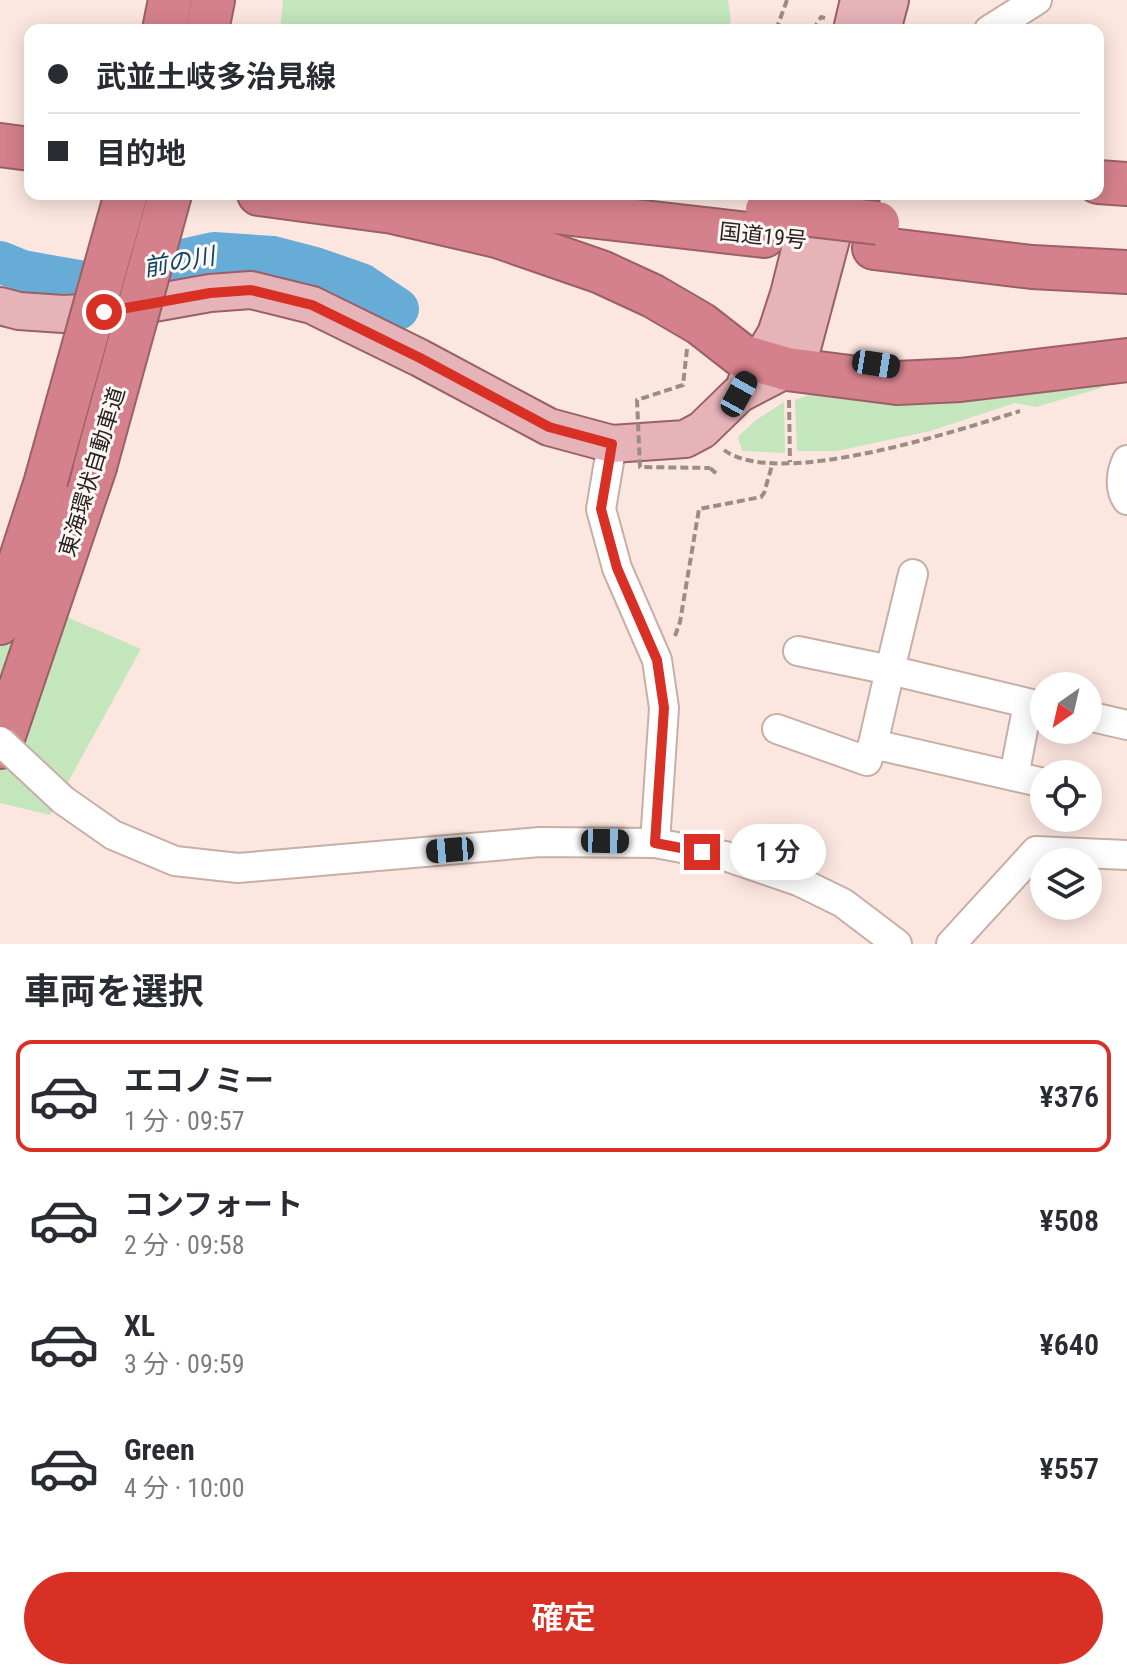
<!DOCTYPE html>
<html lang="ja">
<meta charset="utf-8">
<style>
:root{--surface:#fff;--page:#f2f2f3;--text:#2b2b33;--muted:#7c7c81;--line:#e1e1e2;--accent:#d93025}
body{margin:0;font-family:"Roboto Condensed","Noto Sans JP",sans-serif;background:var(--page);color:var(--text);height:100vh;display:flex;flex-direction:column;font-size:30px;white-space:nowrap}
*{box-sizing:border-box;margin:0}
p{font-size:26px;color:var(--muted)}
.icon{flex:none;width:44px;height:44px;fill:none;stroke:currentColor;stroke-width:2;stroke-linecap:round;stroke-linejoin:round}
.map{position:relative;height:944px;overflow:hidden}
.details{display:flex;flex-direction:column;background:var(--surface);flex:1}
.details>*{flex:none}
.banner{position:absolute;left:24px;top:24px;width:1080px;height:176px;border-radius:16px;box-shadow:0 4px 20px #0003;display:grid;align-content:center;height:176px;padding:0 24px;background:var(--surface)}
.needle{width:52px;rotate:214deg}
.buttons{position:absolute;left:1030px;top:672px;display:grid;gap:16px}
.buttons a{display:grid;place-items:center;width:72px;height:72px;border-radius:50%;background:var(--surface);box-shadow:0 4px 20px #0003;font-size:40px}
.end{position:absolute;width:36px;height:36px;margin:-18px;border:10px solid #d93025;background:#fff;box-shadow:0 0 0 4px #fff}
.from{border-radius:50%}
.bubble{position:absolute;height:56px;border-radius:28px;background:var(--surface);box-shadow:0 4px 20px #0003;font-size:26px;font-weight:600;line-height:56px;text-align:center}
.car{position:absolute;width:24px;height:48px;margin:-24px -12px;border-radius:10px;box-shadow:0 0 6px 2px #0007;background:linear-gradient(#222 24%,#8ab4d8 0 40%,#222 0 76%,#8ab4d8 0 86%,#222 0)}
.banner b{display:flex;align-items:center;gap:28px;height:76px;font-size:30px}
.banner b+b{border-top:2px solid var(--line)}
.banner i{width:20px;height:20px;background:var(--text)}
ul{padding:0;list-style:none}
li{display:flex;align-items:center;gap:24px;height:112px;margin:0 16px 12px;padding:0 8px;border:4px solid transparent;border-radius:16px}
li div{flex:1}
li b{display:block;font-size:30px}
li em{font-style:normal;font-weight:600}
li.current{border-color:var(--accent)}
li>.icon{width:72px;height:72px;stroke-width:1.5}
h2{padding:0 24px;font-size:36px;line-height:96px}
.button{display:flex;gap:16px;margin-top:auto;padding:16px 24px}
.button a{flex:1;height:92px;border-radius:48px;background:var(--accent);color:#fff;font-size:32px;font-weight:600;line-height:92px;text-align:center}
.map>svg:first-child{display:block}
</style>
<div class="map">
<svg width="1127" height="944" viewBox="0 0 1127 944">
<rect width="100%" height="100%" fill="#fce7e0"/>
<g fill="#c3e6bd">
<path d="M283,0H728L731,21L727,30H280Z"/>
<path d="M1119,374L1101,388L1036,407L1015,403L930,431L837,451H797L795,400L815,393L936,403Z"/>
<path d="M784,402L785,453L742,451L738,437L756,420Z"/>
<path d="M0,588L141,649L50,815L0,803Z"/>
</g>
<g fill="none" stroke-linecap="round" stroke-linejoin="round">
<path stroke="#67acd6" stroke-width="42" d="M0,262L22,271L84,282L214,253L273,257L315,268L361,284L398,309"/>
<defs>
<g id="minor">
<path d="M989,30L1037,0"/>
<path d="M612,444L601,509L617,568L657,660L664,708L655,843"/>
<path d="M1127,460C1121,472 1119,489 1127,500"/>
<path d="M798,651L890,670L913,574"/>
<path d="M1044,707L890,670L873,744L1044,783"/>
<path d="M1088,716L1127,725"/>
<path d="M777,729L867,761L873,744"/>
<path d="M1014,776L1028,704"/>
<path d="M63,800L113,835L175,861L238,868L540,842L655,843L725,856L798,881L843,903L897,944"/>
<path d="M951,944L1036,851L1127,855"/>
</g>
<g id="major">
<path d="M852,30L859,0"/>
<path d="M882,30L890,0"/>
<path d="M0,306L19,311L63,314L104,312L210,293L251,290L312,305L420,358L549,427L612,444L685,439L702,430L739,394L787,369L801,352L843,194"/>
<path d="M746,383L776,334L789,294L814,194"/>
</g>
<g id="highway">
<path d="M164,30L170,0"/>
<path d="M207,30L213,0"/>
<path d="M0,145L30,149"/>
<path d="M1098,182L1127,184"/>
<path d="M259,194L393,212L497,236L601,272L653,296L701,324L742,356L787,369L897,383L960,380L1127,360"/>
<path d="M443,199L764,236"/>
<path d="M874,248L1032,267L1127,272"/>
<path d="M0,623L46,481"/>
<path d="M0,747L95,467"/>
</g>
</defs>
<use href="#minor" stroke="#c7aea6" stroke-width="32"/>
<use href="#major" stroke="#9a6065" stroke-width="40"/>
<use href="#highway" stroke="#9a6065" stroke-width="46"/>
<g stroke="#9c8c87" stroke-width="4" stroke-dasharray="8 4" stroke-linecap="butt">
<path d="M776,30L787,0"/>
<path d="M813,30L821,17L825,18"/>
<path d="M789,400L790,462"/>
<path d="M724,450C778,490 959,430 1020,411"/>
<path d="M710,468L719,476"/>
<path d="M675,636L680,622L699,509L761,497L764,493L773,462"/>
</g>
<use href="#minor" stroke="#fff" stroke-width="28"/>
<use href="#major" stroke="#e6b3b9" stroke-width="36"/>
<use href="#highway" stroke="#d5818b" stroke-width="42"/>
<defs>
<path id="minor-bridge" d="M0,741L63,800"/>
<g id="highway-bridge">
<path d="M767,210L878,223"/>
<path d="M95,467L170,194"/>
<path d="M46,481L126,194"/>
</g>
</defs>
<use href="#minor-bridge" stroke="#c7aea6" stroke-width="32" stroke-linecap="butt"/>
<use href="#highway-bridge" stroke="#9a6065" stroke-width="46" stroke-linecap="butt"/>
<path stroke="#9c8c87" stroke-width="4" stroke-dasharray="8 4" stroke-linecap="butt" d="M687,349L683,385L637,400L640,467L710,468"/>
<use href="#minor-bridge" stroke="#fff" stroke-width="28"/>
<use href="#highway-bridge" stroke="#d5818b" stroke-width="42"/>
</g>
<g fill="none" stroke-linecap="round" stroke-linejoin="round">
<path stroke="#d93025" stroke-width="10" d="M104,312L210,293L251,290L312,305L420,358L549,427L612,444L601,509L617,568L657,660L664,708L655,843L702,852"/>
</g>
<g text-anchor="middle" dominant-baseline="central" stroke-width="6" stroke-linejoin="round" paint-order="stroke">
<g font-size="22" fill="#2b221f" stroke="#fdf8f6">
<text transform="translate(763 236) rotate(6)">国道19号</text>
<text transform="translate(92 472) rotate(-73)">東海環状自動車道</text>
</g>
<g font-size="24" font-style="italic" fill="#0d4662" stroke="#fdf8f6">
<text transform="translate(179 262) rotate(-10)">前の川</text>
</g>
</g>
</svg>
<div class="buttons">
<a><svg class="needle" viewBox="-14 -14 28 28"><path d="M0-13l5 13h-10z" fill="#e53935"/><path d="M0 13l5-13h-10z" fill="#7c7c81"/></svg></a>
<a><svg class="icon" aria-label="locate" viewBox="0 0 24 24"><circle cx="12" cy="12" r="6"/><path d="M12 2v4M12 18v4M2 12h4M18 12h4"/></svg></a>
<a><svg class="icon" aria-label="layers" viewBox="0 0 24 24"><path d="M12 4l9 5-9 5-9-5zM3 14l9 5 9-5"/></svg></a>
</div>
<i class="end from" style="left:104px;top:312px"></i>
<i class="end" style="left:702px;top:852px"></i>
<div class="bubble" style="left:730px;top:824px;width:96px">1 分</div>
<i class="car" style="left:876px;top:364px;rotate:99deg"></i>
<i class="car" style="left:739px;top:394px;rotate:29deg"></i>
<i class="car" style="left:605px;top:841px;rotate:91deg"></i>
<i class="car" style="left:450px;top:850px;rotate:265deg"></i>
<div class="banner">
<b><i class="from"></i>武並土岐多治見線</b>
<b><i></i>目的地</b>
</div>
</div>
<section class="details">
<h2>車両を選択</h2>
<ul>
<li class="current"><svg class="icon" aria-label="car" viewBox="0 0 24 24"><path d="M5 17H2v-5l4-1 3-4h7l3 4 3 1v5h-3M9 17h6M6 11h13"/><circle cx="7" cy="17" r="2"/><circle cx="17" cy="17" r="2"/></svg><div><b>エコノミー</b><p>1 分 · 09:57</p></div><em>¥376</em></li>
<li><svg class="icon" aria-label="car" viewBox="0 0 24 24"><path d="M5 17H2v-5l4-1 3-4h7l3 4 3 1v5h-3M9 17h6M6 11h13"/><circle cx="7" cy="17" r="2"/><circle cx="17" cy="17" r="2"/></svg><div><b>コンフォート</b><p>2 分 · 09:58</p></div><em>¥508</em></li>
<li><svg class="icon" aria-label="car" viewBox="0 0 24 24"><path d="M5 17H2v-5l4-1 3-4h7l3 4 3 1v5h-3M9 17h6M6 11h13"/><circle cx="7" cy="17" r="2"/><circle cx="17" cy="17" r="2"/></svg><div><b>XL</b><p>3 分 · 09:59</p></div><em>¥640</em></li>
<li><svg class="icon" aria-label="car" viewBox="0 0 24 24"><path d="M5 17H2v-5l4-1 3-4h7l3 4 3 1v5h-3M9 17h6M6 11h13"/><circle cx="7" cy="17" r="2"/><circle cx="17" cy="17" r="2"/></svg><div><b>Green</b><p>4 分 · 10:00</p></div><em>¥557</em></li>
</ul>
<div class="button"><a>確定</a></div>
</section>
